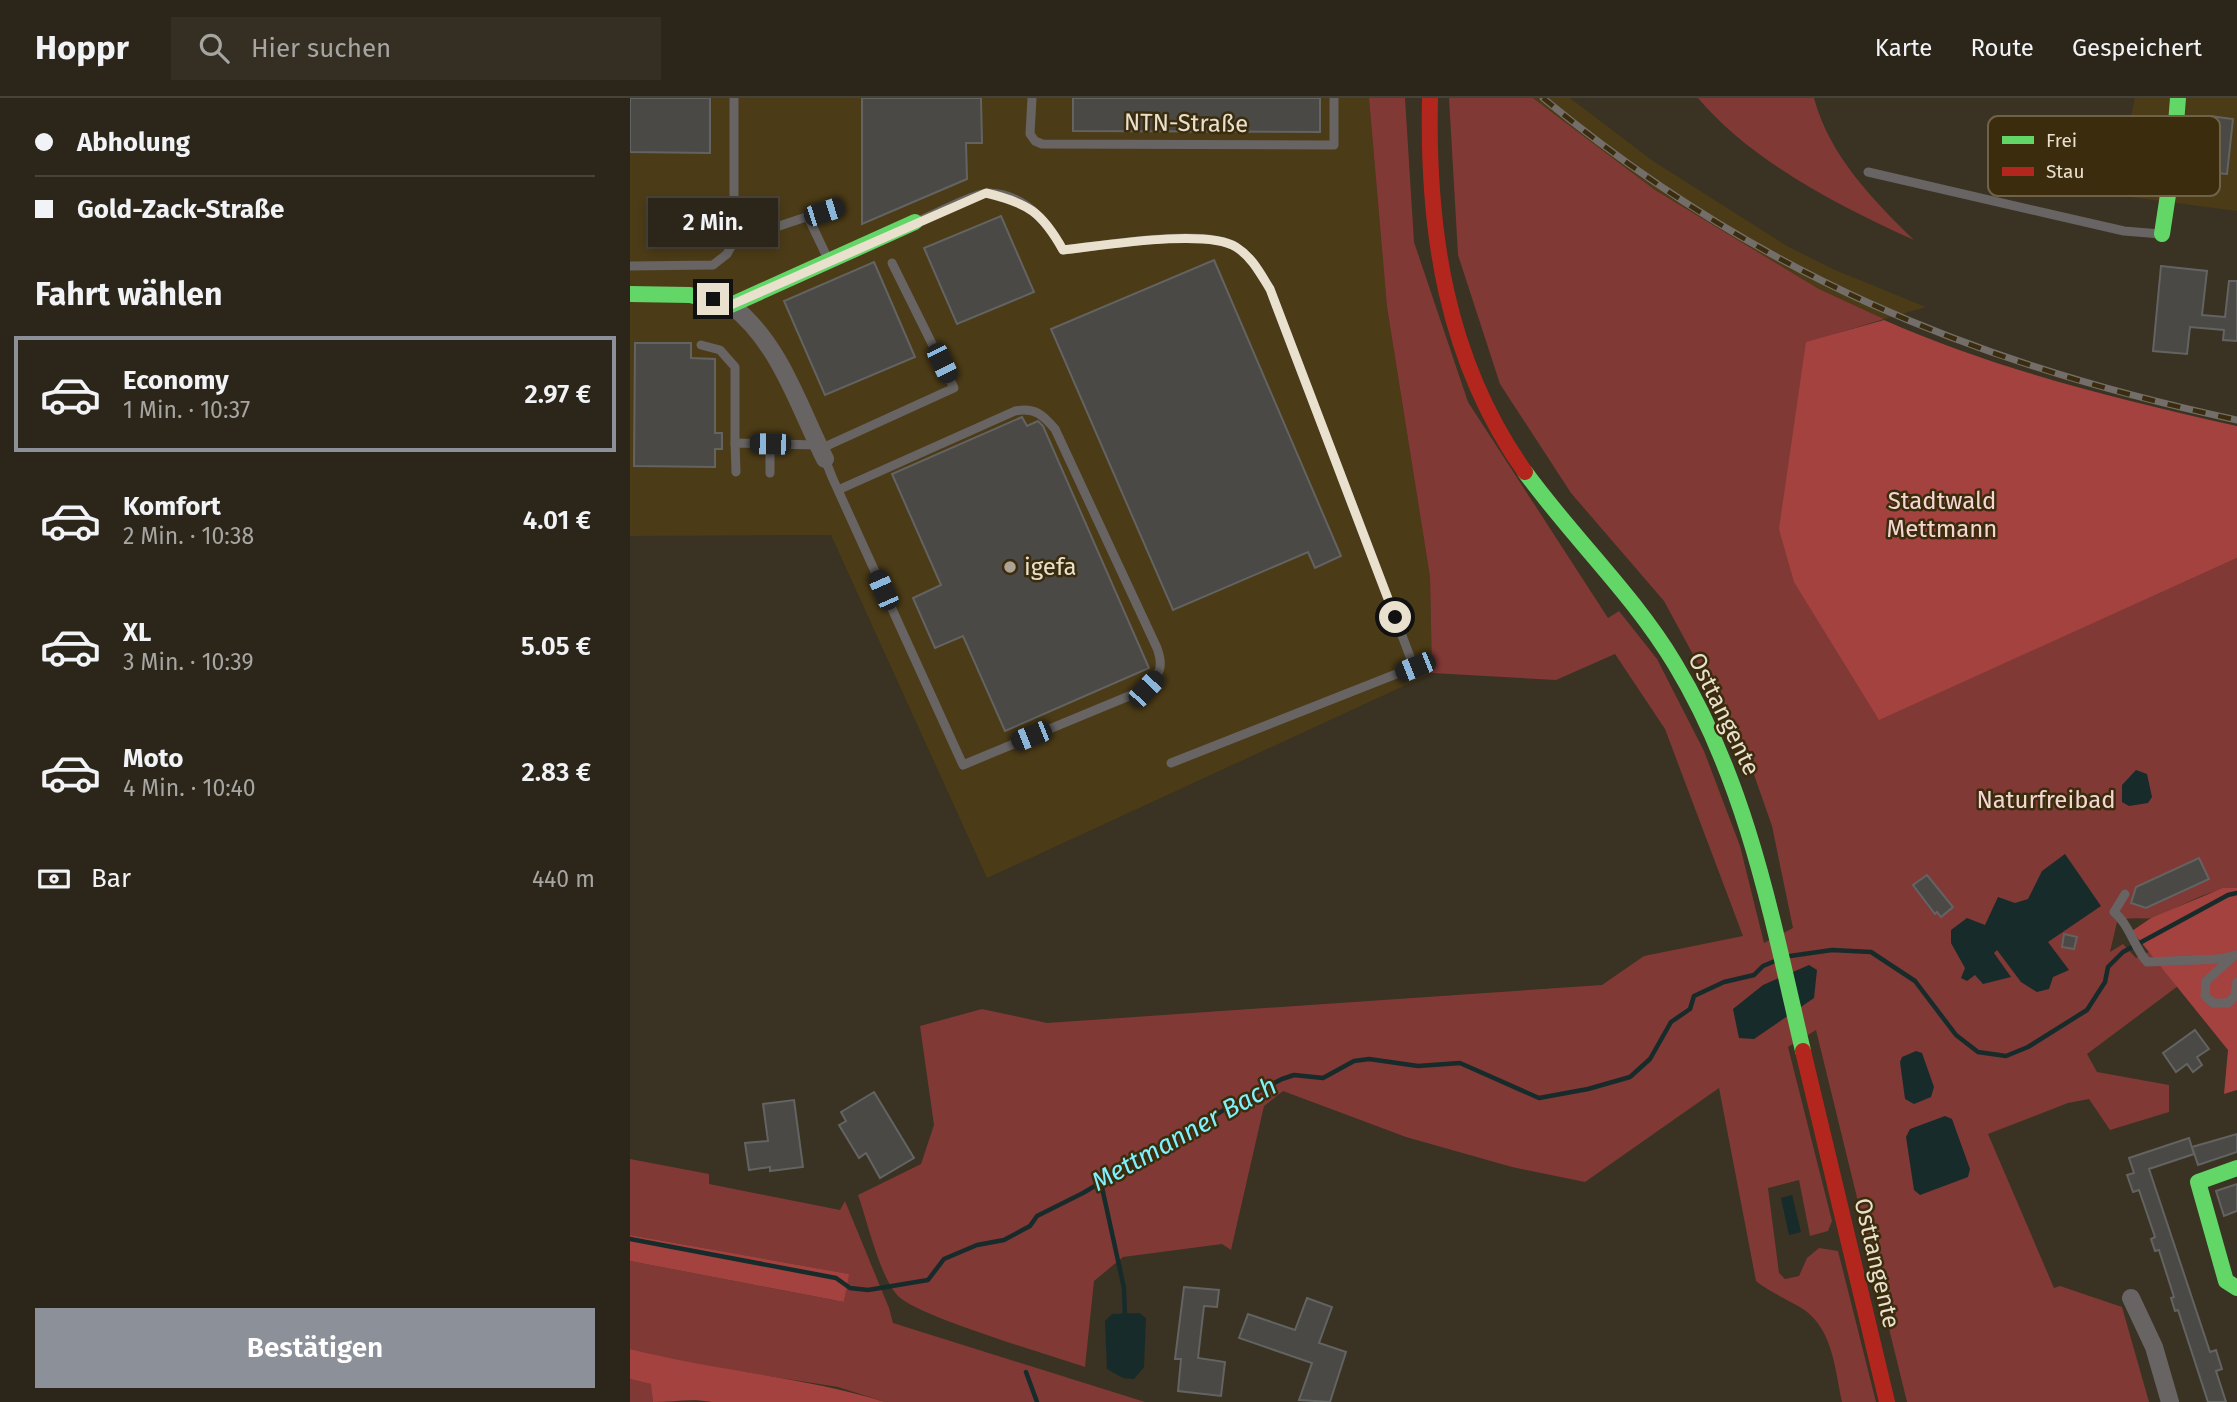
<!DOCTYPE html>
<html lang="de">
<meta charset="utf-8">
<style>
:root{--surface:#2c261a;--page:#342e23;--text:#f1f3f6;--muted:#a6a5a2;--line:#484339;--accent:#8c9099}
body{margin:0;font-family:"Fira Sans",sans-serif;background:var(--page);color:var(--text);height:100vh;display:flex;flex-direction:column;font-size:26px;white-space:nowrap}
*{box-sizing:border-box;margin:0}
p{font-size:23px;color:var(--muted)}
.icon{flex:none;width:38px;height:38px;fill:none;stroke:currentColor;stroke-width:2;stroke-linecap:round;stroke-linejoin:round}
.map{position:relative;flex:1;overflow:hidden}
.sheet{display:flex;flex-direction:column;background:var(--surface);width:630px}
.sheet>*{flex:none}
.guide{display:grid;align-content:center;height:154px;padding:0 35px;background:var(--surface)}
.end{position:absolute;width:32px;height:32px;margin:-16px;border:9px solid #e9e0ce;background:#111;box-shadow:0 0 0 4px #111}
.from{border-radius:50%}
.bubble{position:absolute;height:49px;border-radius:0px;background:var(--surface);box-shadow:0 4px 10px #0003,0 0 0 2px var(--line);font-size:23px;font-weight:600;line-height:49px;text-align:center}
.car{position:absolute;width:21px;height:42px;margin:-21px -10px;border-radius:9px;box-shadow:0 0 5px 2px #0007;background:linear-gradient(#222 24%,#8ab4d8 0 40%,#222 0 76%,#8ab4d8 0 86%,#222 0)}
.guide b{display:flex;align-items:center;gap:24px;height:66px;font-size:26px}
.guide b+b{border-top:2px solid var(--line)}
.guide i{width:18px;height:18px;background:var(--text)}
ul{padding:0;list-style:none}
li{display:flex;align-items:center;gap:21px;height:116px;margin:0 14px 10px;padding:0 21px;border:4px solid transparent;border-radius:0px}
li div{flex:1}
li b{display:block;font-size:26px}
li em{font-style:normal;font-weight:600}
li.active{border-color:var(--accent)}
li>.icon{width:63px;height:63px;stroke-width:1.5}
h2{padding:0 35px;font-size:32px;line-height:84px}
.pay{display:flex;align-items:center;gap:18px;height:77px;padding:0 35px;font-size:26px}
.pay p{margin-inline-start:auto}
.cta{display:flex;gap:14px;margin-top:auto;padding:14px 35px}
.cta a{flex:1;height:80px;border-radius:0px;background:var(--accent);color:#fff;font-size:28px;font-weight:600;line-height:80px;text-align:center}
header{display:flex;align-items:center;gap:42px;box-sizing:border-box;height:98px;padding:0 35px;background:var(--surface);border-bottom:2px solid var(--line)}
header strong{font-size:33px}
nav{display:flex;gap:38px;margin-inline-start:auto;font-size:24px}
.search{width:490px;height:63px;background:var(--page);display:flex;align-items:center;gap:18px;box-sizing:border-box;padding:0 24px;border-radius:0px;color:var(--muted);font-size:26px}
main{display:flex;flex:1;min-height:0}
.map>svg:first-child{display:block}
</style>
<header>
<strong>Hoppr</strong>
<div class="search"><svg class="icon" aria-label="search" viewBox="0 0 24 24"><circle cx="10" cy="10" r="6"/><path d="M15 15l6 6"/></svg>Hier suchen</div>
<nav><a>Karte</a><a>Route</a><a>Gespeichert</a></nav>
</header>
<main>
<section class="sheet">
<div class="guide">
<b><i class="from"></i>Abholung</b>
<b><i></i>Gold-Zack-Straße</b>
</div>
<h2>Fahrt wählen</h2>
<ul>
<li class="active"><svg class="icon" aria-label="car" viewBox="0 0 24 24"><path d="M5 17H2v-5l4-1 3-4h7l3 4 3 1v5h-3M9 17h6M6 11h13"/><circle cx="7" cy="17" r="2"/><circle cx="17" cy="17" r="2"/></svg><div><b>Economy</b><p>1 Min. · 10:37</p></div><em>2.97 €</em></li>
<li><svg class="icon" aria-label="car" viewBox="0 0 24 24"><path d="M5 17H2v-5l4-1 3-4h7l3 4 3 1v5h-3M9 17h6M6 11h13"/><circle cx="7" cy="17" r="2"/><circle cx="17" cy="17" r="2"/></svg><div><b>Komfort</b><p>2 Min. · 10:38</p></div><em>4.01 €</em></li>
<li><svg class="icon" aria-label="car" viewBox="0 0 24 24"><path d="M5 17H2v-5l4-1 3-4h7l3 4 3 1v5h-3M9 17h6M6 11h13"/><circle cx="7" cy="17" r="2"/><circle cx="17" cy="17" r="2"/></svg><div><b>XL</b><p>3 Min. · 10:39</p></div><em>5.05 €</em></li>
<li><svg class="icon" aria-label="car" viewBox="0 0 24 24"><path d="M5 17H2v-5l4-1 3-4h7l3 4 3 1v5h-3M9 17h6M6 11h13"/><circle cx="7" cy="17" r="2"/><circle cx="17" cy="17" r="2"/></svg><div><b>Moto</b><p>4 Min. · 10:40</p></div><em>2.83 €</em></li>
</ul>
<div class="pay"><svg class="icon" aria-label="cash" viewBox="0 0 24 24"><path d="M3 7h18v10H3z"/><circle cx="12" cy="12" r="2"/></svg>Bar<p>440 m</p></div>
<div class="cta"><a>Bestätigen</a></div>
</section>
<div class="map">
<svg width="1607" height="1304" viewBox="0 0 1607 1304">
<rect width="100%" height="100%" fill="#3a3222"/>
<g fill="#4b3b17">
<path d="M0,0H739L757,209L800,479L802,575L357,780L201,437L0,438Z"/>
<path d="M903,0H940L1023,63L1157,148L1205,172L1296,209L1254,221L1189,191L1025,92Z"/>
<path d="M1505,0H1607V113L1500,99L1504,74L1489,71Z"/>
</g>
<g fill="#813935">
<path d="M739,0H775L784,144L838,304L978,520L989,513L1027,561L1074,653L1110,748L1134,845L1163,830L1142,728L1116,654L1034,503L941,395L870,286L828,157L819,0H903L1025,92L1189,191L1254,221L1176,245L1249,621L1607,460V790C1578,790 1552,809 1525,819C1513,823 1499,817 1487,824L1480,854L1493,846L1506,860L1519,854L1548,888L1457,956L1467,974L1539,987V1014L1480,1032L1459,1001L1438,1005L1358,1036L1424,1190L1430,1188L1492,1209L1519,1304H1277L1186,932L1158,949L1202,1123L1198,1133L1180,1138L1169,1082L1138,1090L1149,1175L1155,1181L1169,1178L1177,1160L1189,1150L1208,1153L1246,1304H1212C1205,1272 1203,1231 1173,1211C1157,1201 1141,1195 1126,1183L1089,990L955,1084L882,1069L776,1039L653,993L634,1008L601,1152L592,1146L493,1159L464,1183L455,1269C420,1257 289,1219 268,1198C249,1177 238,1125 228,1097L291,1066L304,1027L290,928L352,911L417,925L972,887L1014,858L1113,838L1035,631L985,556L926,582L802,575L800,479L757,209Z"/>
<path d="M1068,0H1184C1199,57 1243,102 1284,142C1210,109 1121,63 1068,0Z"/>
<path d="M0,1061L79,1076V1086L210,1112L215,1103L259,1210L263,1225L515,1304H255L208,1289L45,1263L0,1251V1163L214,1204L218,1176L0,1137Z"/>
<path d="M0,1281L22,1286L23,1304H0Z"/>
</g>
<g fill="#a44240">
<path d="M1254,222C1368,272 1486,301 1607,328V460L1249,622L1164,484L1149,431L1176,244Z"/>
<path d="M1593,790H1607V992L1594,996L1598,952L1502,833L1521,820Z"/>
<path d="M0,1137L219,1176L214,1204L0,1163Z"/>
<path d="M0,1251C84,1273 172,1278 255,1304H82C62,1300 44,1304 23,1304L21,1286L0,1281Z"/>
</g>
<g fill="#172b2b">
<path d="M1506,672L1517,676L1522,699L1518,705L1499,708L1492,704V687Z"/>
<path d="M1435,756L1471,808L1418,844L1439,872L1423,879L1419,891L1407,894L1391,884L1367,852L1364,855L1381,879L1353,886L1345,877L1337,883L1331,880L1335,870L1321,845V832L1337,820L1355,827L1368,799L1385,805L1398,801L1412,773Z"/>
<path d="M1179,867L1187,872L1184,900L1124,941L1109,940L1103,911L1133,887Z"/>
<path d="M1286,953L1292,955L1304,989L1301,999L1284,1006L1275,1001L1270,964L1272,959Z"/>
<path d="M1315,1018L1322,1021L1340,1071L1338,1079L1290,1097L1284,1092L1276,1039L1280,1031Z"/>
<path d="M1162,1097L1171,1134L1159,1137L1151,1100Z"/>
<path d="M509,1215L516,1220L514,1269L504,1281L493,1280L477,1271L475,1223L482,1216Z"/>
</g>
<g fill="none" stroke-linecap="round" stroke-linejoin="round">
<g stroke="#172b2b" stroke-width="4.5">
<path d="M1160,858L1202,852L1241,854L1285,883L1326,937L1348,954L1376,958L1398,949L1457,912L1475,884L1478,869L1493,854L1598,797L1607,795"/>
<path d="M471,1085L494,1190L495,1220"/>
<path d="M0,1141L206,1180L220,1190L238,1192L298,1182L314,1161L347,1147L374,1142L400,1128L407,1118L453,1095L609,1003L652,981L664,977L693,980L724,963L739,961L788,968L830,965L909,1000L958,991L1000,979L1020,961L1041,924L1060,911L1064,898L1094,884L1124,877L1133,868L1145,863"/>
<path d="M396,1274L407,1304"/>
</g>
</g>
<g fill="#4a4946" stroke="#636362" stroke-width="2">
<path d="M0,0H80V55L0,54Z"/>
<path d="M232,0H351L352,45H336L337,81L232,126Z"/>
<path d="M443,0H690V34L443,33Z"/>
<path d="M1580,18L1603,21L1597,76L1574,74Z"/>
<path d="M371,118L404,194L327,226L294,150Z"/>
<path d="M584,162L711,458L685,470L678,454L543,512L421,231Z"/>
<path d="M244,164L285,259L195,297L154,203Z"/>
<path d="M1531,168L1577,173L1572,217L1595,219L1599,183H1607V243L1593,242L1594,232L1560,229L1557,256L1523,253Z"/>
<path d="M5,245H61V260L85,261V335H92V351H85V369L4,368Z"/>
<path d="M392,319L397,328L408,323L413,328L519,570L375,633L333,538L305,550L283,500L311,487L262,376Z"/>
<path d="M1569,760L1579,781L1516,810L1501,805L1506,789Z"/>
<path d="M1297,777L1323,809L1311,819L1307,814L1305,816L1283,787Z"/>
<path d="M1434,836L1447,839L1444,851L1432,849Z"/>
<path d="M1565,932L1579,951L1567,959L1572,967L1563,974L1557,966L1546,974L1533,955Z"/>
<path d="M244,994L284,1060L250,1080L236,1055L229,1060L209,1027L216,1023L211,1014Z"/>
<path d="M164,1002L173,1069L140,1073V1069L119,1072L115,1045L138,1043L133,1006Z"/>
<path d="M1607,1036V1054L1568,1067L1562,1049Z"/>
<path d="M1559,1040L1564,1056L1519,1071L1580,1254L1586,1252L1592,1271L1586,1273L1596,1304H1578L1548,1212L1545,1213L1541,1200L1544,1199L1529,1152L1525,1153L1521,1141L1525,1139L1509,1092L1503,1094L1497,1077L1504,1075L1499,1060Z"/>
<path d="M1607,1086V1113L1594,1118L1586,1093Z"/>
<path d="M554,1189L589,1192L587,1209L574,1208L568,1260L595,1264L591,1298L548,1293L551,1261H545Z"/>
<path d="M677,1200L702,1209L689,1245L716,1254L700,1304L669,1302L682,1265L609,1240L618,1216L665,1232Z"/>
</g>
<g fill="none" stroke-linecap="round" stroke-linejoin="round">
<g stroke="#686464" stroke-width="9">
<path d="M402,0L400,36L405,43L412,46L704,47V0"/>
<path d="M1238,74L1494,133L1531,136"/>
<path d="M178,119L198,161"/>
<path d="M286,124C301,118 345,95 358,95C394,95 417,123 433,152C470,148 576,129 606,149C622,159 630,175 640,191L784,569L541,665"/>
<path d="M104,143L209,108"/>
<path d="M0,168L83,167L97,156L104,143V0"/>
<path d="M71,247L90,252L105,269V345"/>
<path d="M140,346V375"/>
<path d="M190,351L324,290L262,165"/>
<path d="M195,361L202,379L333,667L516,591C530,576 534,569 527,550L425,331C413,317 405,309 385,313L208,392"/>
<path d="M106,374L105,345L188,347"/>
<path d="M1495,796L1484,814C1499,826 1504,849 1517,864L1590,861L1606,857"/>
<path d="M1603,859L1576,883L1575,898L1583,905H1598L1605,898L1607,884"/>
</g>
<g stroke="#686464" stroke-width="18">
<path d="M101,207C150,245 168,307 195,361"/>
<path d="M1501,1200L1524,1249L1540,1304"/>
</g>
<g stroke="#63d668" stroke-width="16">
<path d="M1532,136L1543,64L1548,0"/>
<path d="M0,196L60,197L101,207L285,124"/>
<path d="M895,374C943,440 1003,496 1045,566C1117,685 1142,820 1173,953"/>
<path d="M1607,1070L1568,1084L1596,1183L1607,1190"/>
</g>
<g stroke="#b3261e" stroke-width="16">
<path d="M800,0C797,134 816,262 895,374"/>
<path d="M1173,953L1257,1304"/>
</g>
<defs>
<path id="rail" d="M913,0C1125,175 1340,265 1607,322"/>
</defs>
<use href="#rail" stroke="#736e69" stroke-width="7"/>
<use href="#rail" stroke="#3a2c0d" stroke-width="4.5" stroke-dasharray="13" stroke-linecap="butt"/>
</g>
<g fill="none" stroke-linecap="round" stroke-linejoin="round">
<path stroke="#e9e0ce" stroke-width="9" d="M83,201L101,207L356,95C398,105 412,114 433,152C470,148 576,130 606,149C622,159 630,175 640,191L765,519"/>
</g>
<circle fill="#aca392" stroke="#3a2c0d" stroke-width="2.5" cx="380" cy="469" r="7"/>
<g text-anchor="middle" dominant-baseline="central" stroke-width="5" stroke-linejoin="round" paint-order="stroke">
<g font-size="24" fill="#e9e0ce" stroke="#3a2c0d">
<text transform="translate(556 25) rotate(1)">NTN-Straße</text>
<text transform="translate(1094 616) rotate(64)">Osttangente</text>
<text transform="translate(1247 1165) rotate(77)">Osttangente</text>
</g>
<g font-size="24" fill="#f5d6d3" stroke="#3a2c0d">
<text x="1312" y="403">Stadtwald<tspan x="1312" dy="28">Mettmann</tspan></text>
<text x="1416" y="702">Naturfreibad</text>
</g>
<g font-size="24" fill="#e9e0ce" stroke="#3a2c0d" text-anchor="start">
<text x="394" y="469">igefa</text>
</g>
<g font-size="26" font-style="italic" fill="#7ff1fc" stroke="#3a2c0d">
<text transform="translate(554 1036) rotate(-29)">Mettmanner Bach</text>
</g>
</g>
<rect x="1358" y="18" width="232" height="80" rx="10" fill="#3a2c0d" stroke="#6f6247" stroke-width="2"/>
<rect x="1372" y="38" width="32" height="8" fill="#63d668"/>
<rect x="1372" y="69" width="32" height="9" fill="#b3261e"/>
<g font-size="19" fill="#e9e0ce">
<text x="1416" y="49">Frei</text>
<text x="1416" y="80">Stau</text>
</g>
</svg>
<i class="end from" style="left:765px;top:519px"></i>
<i class="end" style="left:83px;top:201px"></i>
<div class="bubble" style="left:18px;top:100px;width:130px">2 Min.</div>
<i class="car" style="left:194px;top:114px;rotate:72deg"></i>
<i class="car" style="left:312px;top:265px;rotate:154deg"></i>
<i class="car" style="left:140px;top:346px;rotate:271deg"></i>
<i class="car" style="left:253px;top:492px;rotate:336deg"></i>
<i class="car" style="left:785px;top:569px;rotate:248deg"></i>
<i class="car" style="left:516px;top:591px;rotate:43deg"></i>
<i class="car" style="left:401px;top:638px;rotate:248deg"></i>
</div>
</main>
